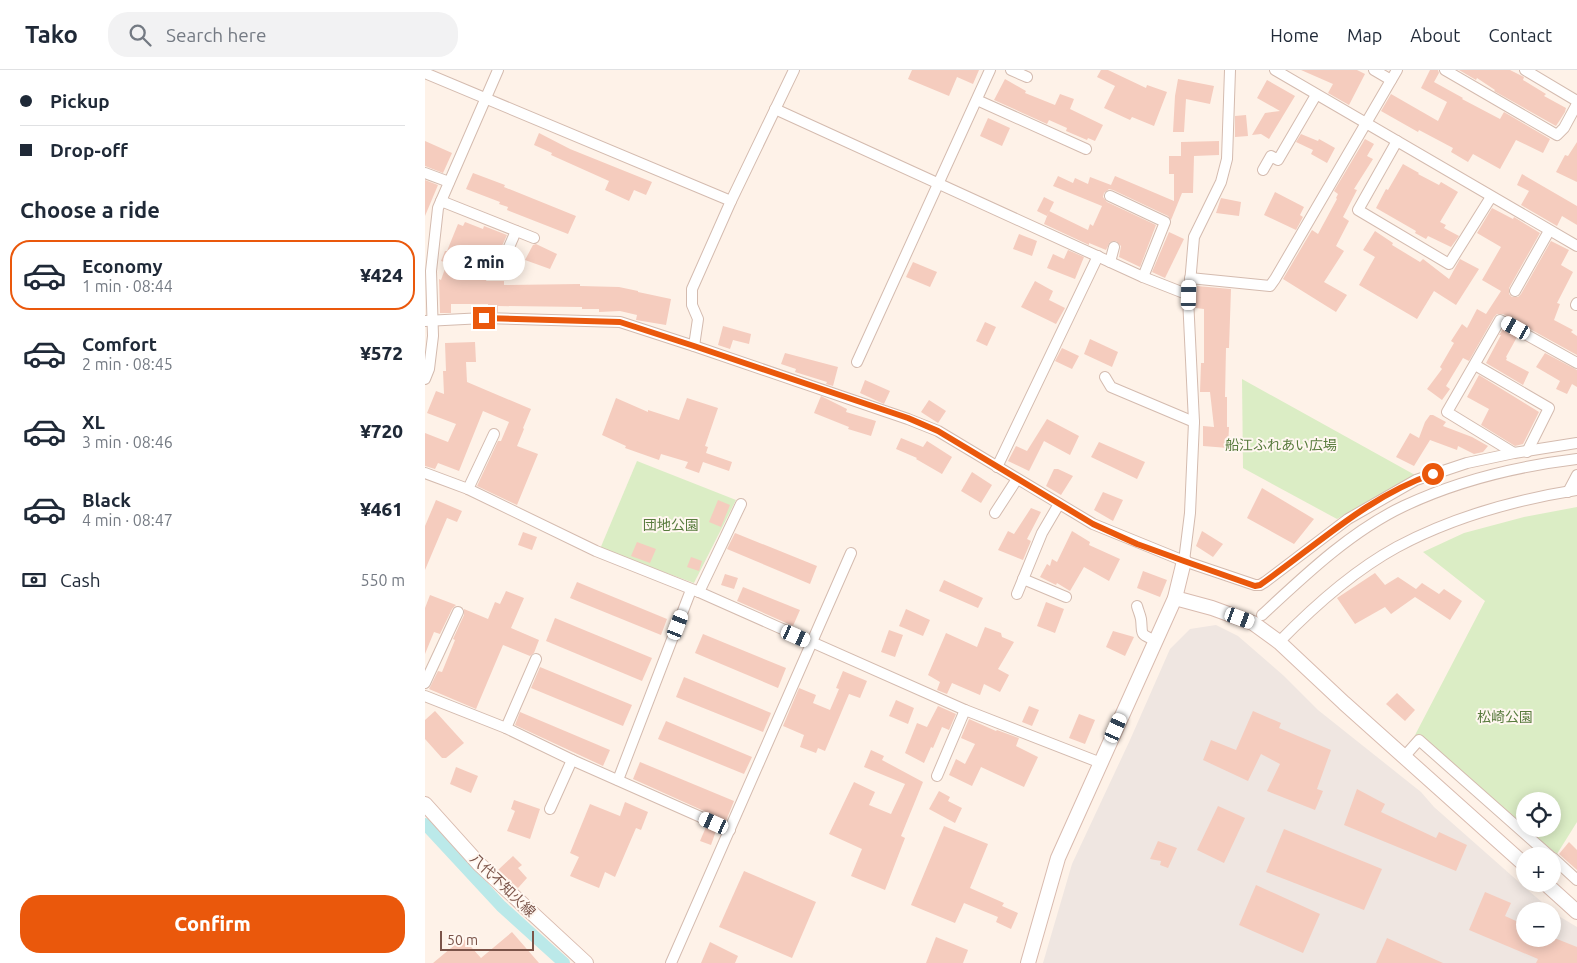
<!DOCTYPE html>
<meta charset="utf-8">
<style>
:root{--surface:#fff;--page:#f2f2f3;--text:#1f2937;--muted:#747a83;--line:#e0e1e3;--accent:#ea580c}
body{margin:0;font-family:Ubuntu,"Noto Sans JP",sans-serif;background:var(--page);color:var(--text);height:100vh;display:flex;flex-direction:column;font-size:19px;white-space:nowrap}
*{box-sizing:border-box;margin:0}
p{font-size:16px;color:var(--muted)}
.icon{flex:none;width:28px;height:28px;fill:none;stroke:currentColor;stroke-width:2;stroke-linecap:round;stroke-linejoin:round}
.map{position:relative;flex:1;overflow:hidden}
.details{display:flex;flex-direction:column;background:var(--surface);width:425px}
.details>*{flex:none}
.top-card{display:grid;align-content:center;height:110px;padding:0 20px;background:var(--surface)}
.controls{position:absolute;left:1091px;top:722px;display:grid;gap:10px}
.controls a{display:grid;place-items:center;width:45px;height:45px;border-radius:50%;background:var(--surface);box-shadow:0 2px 12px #0003;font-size:25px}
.scale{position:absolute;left:15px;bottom:12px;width:94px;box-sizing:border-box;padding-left:5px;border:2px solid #7b5449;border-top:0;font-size:14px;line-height:18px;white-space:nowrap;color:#7b5449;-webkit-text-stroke:4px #fff7f0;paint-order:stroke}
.end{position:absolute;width:22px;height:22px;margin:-11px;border:6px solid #ea580c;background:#fff;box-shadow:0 0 0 2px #fff}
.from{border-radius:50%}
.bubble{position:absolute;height:35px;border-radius:18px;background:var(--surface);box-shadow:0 2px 12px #0003;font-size:16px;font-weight:800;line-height:35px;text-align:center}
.car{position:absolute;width:15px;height:30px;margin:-15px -8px;border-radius:6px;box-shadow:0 0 4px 1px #0007;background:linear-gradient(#fff 24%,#345 0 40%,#fff 0 76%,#345 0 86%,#fff 0)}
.top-card b{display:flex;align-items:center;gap:18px;height:48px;font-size:19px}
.top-card b+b{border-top:1px solid var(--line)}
.top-card i{width:12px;height:12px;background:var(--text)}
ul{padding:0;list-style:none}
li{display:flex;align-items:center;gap:15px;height:70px;margin:0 10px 8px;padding:0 10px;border:2px solid transparent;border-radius:20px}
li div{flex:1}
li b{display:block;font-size:19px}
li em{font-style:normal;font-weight:800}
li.active{border-color:var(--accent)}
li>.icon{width:45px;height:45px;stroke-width:1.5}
h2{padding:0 20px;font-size:22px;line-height:60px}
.pay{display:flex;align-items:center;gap:12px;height:55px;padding:0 20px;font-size:19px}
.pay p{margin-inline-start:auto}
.button{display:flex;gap:10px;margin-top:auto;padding:10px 20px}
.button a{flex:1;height:58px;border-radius:20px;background:var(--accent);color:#fff;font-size:20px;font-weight:800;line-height:58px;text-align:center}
header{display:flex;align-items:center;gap:30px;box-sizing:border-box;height:70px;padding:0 25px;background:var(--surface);border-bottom:1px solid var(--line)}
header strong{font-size:24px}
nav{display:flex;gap:28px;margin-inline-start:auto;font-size:18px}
.search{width:350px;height:45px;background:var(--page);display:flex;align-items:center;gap:12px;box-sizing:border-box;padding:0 18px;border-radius:20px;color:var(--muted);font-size:19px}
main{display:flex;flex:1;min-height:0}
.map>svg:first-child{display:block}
</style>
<header>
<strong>Tako</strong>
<div class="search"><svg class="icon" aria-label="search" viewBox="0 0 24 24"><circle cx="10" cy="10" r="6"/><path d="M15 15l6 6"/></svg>Search here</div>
<nav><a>Home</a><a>Map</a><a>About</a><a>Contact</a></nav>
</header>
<main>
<section class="details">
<div class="top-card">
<b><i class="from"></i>Pickup</b>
<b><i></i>Drop-off</b>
</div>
<h2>Choose a ride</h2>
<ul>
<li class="active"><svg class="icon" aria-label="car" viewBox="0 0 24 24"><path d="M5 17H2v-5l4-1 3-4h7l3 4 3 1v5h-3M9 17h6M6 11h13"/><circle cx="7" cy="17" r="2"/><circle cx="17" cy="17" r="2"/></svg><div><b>Economy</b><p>1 min · 08:44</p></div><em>¥424</em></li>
<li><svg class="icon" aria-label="car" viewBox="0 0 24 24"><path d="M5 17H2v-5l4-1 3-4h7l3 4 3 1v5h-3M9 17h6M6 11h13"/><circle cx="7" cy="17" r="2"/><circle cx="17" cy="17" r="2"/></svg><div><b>Comfort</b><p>2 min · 08:45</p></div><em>¥572</em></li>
<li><svg class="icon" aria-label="car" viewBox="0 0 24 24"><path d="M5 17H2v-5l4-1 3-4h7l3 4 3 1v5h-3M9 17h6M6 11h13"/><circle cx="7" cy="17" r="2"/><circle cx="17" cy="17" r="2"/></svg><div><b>XL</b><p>3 min · 08:46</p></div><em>¥720</em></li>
<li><svg class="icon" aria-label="car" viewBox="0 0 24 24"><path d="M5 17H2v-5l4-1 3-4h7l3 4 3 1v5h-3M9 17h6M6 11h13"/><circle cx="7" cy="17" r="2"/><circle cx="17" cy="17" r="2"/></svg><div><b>Black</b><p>4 min · 08:47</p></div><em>¥461</em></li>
</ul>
<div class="pay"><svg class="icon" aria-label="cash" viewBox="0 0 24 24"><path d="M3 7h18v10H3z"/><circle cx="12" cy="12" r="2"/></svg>Cash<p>550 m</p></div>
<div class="button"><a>Confirm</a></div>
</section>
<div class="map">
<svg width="1152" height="893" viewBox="0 0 1152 893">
<rect width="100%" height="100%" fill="#fef2e8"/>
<path fill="#efe6e1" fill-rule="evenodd" d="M791,555L813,566L859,606L893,640L996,722L1009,737L1104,821L1132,845L1152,857V893H618L647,794L705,670L745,579L765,559ZM1100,841H1128V869H1100Z"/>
<g fill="#dbedc5">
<path d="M817,309L990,405L912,449L818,398Z"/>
<path d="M212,391L311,430L269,513L175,479Z"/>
<path d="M1152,437V752L1132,784L1101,759H1128V731H1100V758L989,667L1060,531L998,482L1039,463L1099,447Z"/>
</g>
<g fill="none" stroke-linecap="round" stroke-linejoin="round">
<path stroke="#bbe9e9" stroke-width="12" d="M0,754L76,836L139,893"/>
</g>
<g fill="#f5ccbe">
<path d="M487,0H554L548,14L532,7L524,26L483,9Z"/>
<path d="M676,0H683L721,18L722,15L742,22L729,56L707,47L705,50L679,38L690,16L672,7Z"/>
<path d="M876,0H932L940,4L924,35L903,23L908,14Z"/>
<path d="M1005,0H1013L1014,3L1009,12L1038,28L1037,29L1075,49L1079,42L1125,69L1118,83L1091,70L1075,99L1048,84L1043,92L1026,82L1028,78L994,60L993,62L956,41L966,24L1013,51L1022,32L996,18Z"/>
<path d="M1034,0H1085L1099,7L1098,10L1121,24L1119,26L1141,38L1140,42L1131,56L1069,21L1070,20L1052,8L1051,10Z"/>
<path d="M580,9L601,21L600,23L630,35L635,24L649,29L645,39L678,55L670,71L663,68L662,70L641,61L642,58L624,50L622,54L569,30Z"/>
<path d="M753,9L789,16L785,34L761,29L759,62H748L750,26Z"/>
<path d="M842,10L870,26L844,69L836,64L827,65L840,43L855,41L832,28Z"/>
<path d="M821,45L823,66L810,67V46Z"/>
<path d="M563,48L585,58L577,76L555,66Z"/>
<path d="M114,63L145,79L227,112L221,125L209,120L204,131L180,120L184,111L126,85L127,83L109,75Z"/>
<path d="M876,64L893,71L894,69L910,78L902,93L886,84L888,80L871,72Z"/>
<path d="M940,69L949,74L942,86L948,89L929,119L932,120L918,147L924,151L911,176L919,181L899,212L922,225L911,242L858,209L887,160L893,164L912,129L911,128L913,124L909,121Z"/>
<path d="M0,71L27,83L18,103L0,96Z"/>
<path d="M794,71V85L769,86L768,123H757L746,150L743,146L688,120L684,119L679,123L678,127L682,132L731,155L715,197L694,187L696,176L691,171L685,172L681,180L664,173V175L619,154L624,141L663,160L665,154L668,156L677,136L628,116L633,106L648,113L650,108L663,114L665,107L686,115L690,106L749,131V104H744V86H756V72Z"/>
<path d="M1152,72V112L1131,102L1140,85L1143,86Z"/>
<path d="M978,94L994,103L993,104L1014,115L1016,112L1033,122L1015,152L1021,155L1019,158L1034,166L1026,177L1003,166L1001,169L990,163L991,161L951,138L961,119L963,120Z"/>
<path d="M48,103L80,115L79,117L151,146L143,164L82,140L83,137L74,134L75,132L41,119Z"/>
<path d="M1097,104L1152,136V155L1137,146L1132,156L1096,135L1104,121L1092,115Z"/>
<path d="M0,110L13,115L0,146Z"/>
<path d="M850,122L879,137L875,145L878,147L871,160L839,145Z"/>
<path d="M619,127L629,132L622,146L612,141Z"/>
<path d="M796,128L816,132L814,146L791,143Z"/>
<path d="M1067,138L1088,149L1089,147L1115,163L1084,218V224L1087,227H1093L1096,224L1126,171L1144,180L1136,195L1148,202L1132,233L1135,234L1129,250L1148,260L1146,262L1152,266V285L1078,244H1072L1069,247L1044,291L1038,288L1021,316L1025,319L1017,330L1002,319L1017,299L1015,297L1029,273L1026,271L1037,254L1042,258L1052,239L1061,244L1076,221L1057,210L1076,177L1052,163Z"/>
<path d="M40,152L58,159L59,156L82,165L61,211H79V215L155,214V216L194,217L213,221V222L246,229L241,255L211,250L212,245L195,241L174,242V239H157V237L73,236V242L63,241V234H26V243H15L14,209L16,210L22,193L16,191L20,181H22L33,154L38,156Z"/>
<path d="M950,161L968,173L967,175L995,192L998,189L1024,209L1035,189L1054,199L1031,235L1009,221L992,249L934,215L950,187L938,180Z"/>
<path d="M744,162L759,169L740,208L727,202Z"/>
<path d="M594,164L612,171L607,186L588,179Z"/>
<path d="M111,174L132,184L125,199L100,190L108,175Z"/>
<path d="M643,180L659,187L650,209L622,198L628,184L639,189Z"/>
<path d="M488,192L512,202L505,217L481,207Z"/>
<path d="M610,211L628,221L624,230L640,238L631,254L596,237Z"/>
<path d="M772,216L806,219L804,278H801L800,327H802V357H804L803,378L778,376V356L789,357L785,322H775L776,293H779V239L770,238Z"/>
<path d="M560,252L571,257L562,276L551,271Z"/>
<path d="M298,256L326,264L324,274L308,270L305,279L293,275Z"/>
<path d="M1078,259L1092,267L1081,287L1082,288L1081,290L1104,302L1098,315L1061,293L1076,265H1074Z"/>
<path d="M665,269L693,282L687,297L659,284Z"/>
<path d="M50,272L51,292H41L42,312L106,339L98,358L99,359L92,376L113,384L92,435L52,416L73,371H76L84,352L58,341L34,401L13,393L10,399L0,396V363L23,372L31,354L2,343L11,321L19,324L18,301H21L20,273Z"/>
<path d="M637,278L654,286L647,299L630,291Z"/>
<path d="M360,283L413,297L408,316L401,314L402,312L370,302L371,299L356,294Z"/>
<path d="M1120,283L1152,300V317L1147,314L1142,324L1131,319L1135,311L1111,297Z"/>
<path d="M1054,305L1114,342L1098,374L1090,376L1056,355L1064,339L1042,327Z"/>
<path d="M440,310L465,321L459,334L435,323Z"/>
<path d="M396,326L422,339L421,342L451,351L446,366L423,359L424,357L389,343Z"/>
<path d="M191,328L223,342V340L254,350L262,328L293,338L280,376L283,377L281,383L307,392L304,401L278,392L274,403L260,398L263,392L236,384L234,390L200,378L201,376L177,365Z"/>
<path d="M504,330L521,341L513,353L496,342Z"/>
<path d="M1005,345H1008L1021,352L1018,356L1047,367L1063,376L1058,382L1049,384L1033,376L1032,380L1005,370L989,396L971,387L985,363L994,368L1000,352Z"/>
<path d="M622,349L654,366L645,385L619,371L604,401L583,391L591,376L602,381Z"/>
<path d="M476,368L498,377L502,371L527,387L517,404L491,389L492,388L471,379Z"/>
<path d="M674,372L720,392L712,409L666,387Z"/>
<path d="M629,399H633L648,406L636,425L621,416Z"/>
<path d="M547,402L567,415L556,433L536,421Z"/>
<path d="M837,418L889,449L869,474L822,448Z"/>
<path d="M678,422L698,430L688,451L669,440Z"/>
<path d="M11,430L37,441L32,452L22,448L0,500V456Z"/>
<path d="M293,430L305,435L296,457L284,452Z"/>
<path d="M606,438L616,442L602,469L606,471L598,490L573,480L583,461L589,464Z"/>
<path d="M647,461L665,472L664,475L695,489L684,511L659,497L645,521L632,513L631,515L615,507L622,494L625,496L627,489L632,492Z"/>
<path d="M777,461L798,474L788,487L771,476Z"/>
<path d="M98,462L112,467L107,480L93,475Z"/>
<path d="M310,463L392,496L385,514L302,479Z"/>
<path d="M212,472L231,479L225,493L206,486Z"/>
<path d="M266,487L277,491L274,501L262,497Z"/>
<path d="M718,501L742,510L735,527L712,518Z"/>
<path d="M950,503L960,515L973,507L991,519L997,513L1014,524L1019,519L1037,531L1025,550L990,527L966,544L960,537L930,554L912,528Z"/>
<path d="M300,504L313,508L309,519L296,515Z"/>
<path d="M519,510L558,528L553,538L514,521Z"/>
<path d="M152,512L242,549L236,565L145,528Z"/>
<path d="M318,517L375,540L368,556L312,531Z"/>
<path d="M81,521L99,528L86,558L114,570L109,583L105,586L78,575L51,639L4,619L13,601L17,602L30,570L28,569L39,545V539L63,549L70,532L75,534Z"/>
<path d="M5,525L31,535L27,539L15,564L9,562L0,584V538Z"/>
<path d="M621,532L639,539L630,563L612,556Z"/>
<path d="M481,539L505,550L498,566L474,556Z"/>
<path d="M130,548L227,588L217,611L121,571Z"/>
<path d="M560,557L576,563L577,567L589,572L573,599L584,605L575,622L559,614L555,625L527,613L522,624L512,620L515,612L503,605L521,563L552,577Z"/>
<path d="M464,560L478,565L470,587L456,582Z"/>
<path d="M688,561L709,567L700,586L681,577Z"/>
<path d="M278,564L361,598L353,618L270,583Z"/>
<path d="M115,597L207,635L198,656L106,618Z"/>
<path d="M418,601L442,611L435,628L424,624L400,681L393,678L391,683L375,677L379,665L358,656L374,618L391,625L388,633L405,640L414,619L411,618Z"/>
<path d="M259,607L346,643L338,662L251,627Z"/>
<path d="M972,623L990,640L980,651L961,634Z"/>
<path d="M471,630L489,638L483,654L464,646Z"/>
<path d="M513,636L531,644L524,660L517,657L508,678L506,677L499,693L480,683L492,653L502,657Z"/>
<path d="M604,636L614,640L607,656L597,652Z"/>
<path d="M10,641L39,673L21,688H17L0,669V650Z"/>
<path d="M828,641L856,653L854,658L906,680L892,719L898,721L890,740L842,721L855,694L836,684L823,711L778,690L786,670L811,680Z"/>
<path d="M95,642L185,680L178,696L90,655Z"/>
<path d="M654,644L670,650L660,674L644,668Z"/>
<path d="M544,649L571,661L572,660L594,668L591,676L613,687L599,717L556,697L547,716L524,705L531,689L540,694L550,674L536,668Z"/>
<path d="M241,651L327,687L319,704L233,669Z"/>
<path d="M446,680L459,686L457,690L498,712L476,766L480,768L460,820L426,806L437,779L404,764L429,712L450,722L444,735L466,744L480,714L439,697Z"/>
<path d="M215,692L309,731L301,751L208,709Z"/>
<path d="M31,697L53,706L46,723L25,714Z"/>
<path d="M932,719L960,734L956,742L1011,768L1014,762L1042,775L1031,801L919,755Z"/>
<path d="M514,721L525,727L523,731L537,738L530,753L504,739Z"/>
<path d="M89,730L115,739L105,769L82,761L90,741L86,739Z"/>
<path d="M200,732L223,742L216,760L211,758L190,807L180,802L174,818L145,806L154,787L145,783L165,734L195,746Z"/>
<path d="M793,736L820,748L799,793L772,780Z"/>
<path d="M519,756L563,774L545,818L579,833L577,836L593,843L586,859L571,852L573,847L539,833L530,853L486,835Z"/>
<path d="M281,757L291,761L286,775L275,771Z"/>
<path d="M859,759L957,799L939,840L841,802Z"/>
<path d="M733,771L752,778L743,798L735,795L736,791L725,789Z"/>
<path d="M1144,772L1152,780V800L1134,784Z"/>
<path d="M88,786L97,795L93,798L102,808L93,818L73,800Z"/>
<path d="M319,801L391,832L367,888L294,857Z"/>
<path d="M831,815L895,844L878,883L814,855Z"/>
<path d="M1060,822L1086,833L1080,846L1100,855V869H1132L1152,877V893H1111L1113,889L1044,860Z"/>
<path d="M87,862L114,893H8L38,868L56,888Z"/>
<path d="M511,867L543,880L538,893H501Z"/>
<path d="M962,868L1018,893H951Z"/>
<path d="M285,872L313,886L310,893H276Z"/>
</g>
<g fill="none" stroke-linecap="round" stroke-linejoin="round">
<defs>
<g id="street">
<path d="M586,0L602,7"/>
<path d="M850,0L1152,176"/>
<path d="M949,0L966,10"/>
<path d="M1020,0L1132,65L1139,58L1152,34"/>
<path d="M1100,0L1152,31"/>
<path d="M0,3L306,131"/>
<path d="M552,30L661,79"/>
<path d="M350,39L718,207L764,225"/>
<path d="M972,71L933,140L1024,194L1066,127"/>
<path d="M838,100L846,86L853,90L891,25"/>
<path d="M0,103L24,112"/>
<path d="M685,126L740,152L718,207"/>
<path d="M16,131L109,168"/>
<path d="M685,192L689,177"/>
<path d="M75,198L91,161"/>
<path d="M765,208L845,216L850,209L972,0"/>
<path d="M1090,221L1124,161"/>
<path d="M1151,235L1152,233"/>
<path d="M0,251L59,248L195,252L269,276L483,349L513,361L668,454L759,491L830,515H835L840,512L923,449L991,410L1042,393L1089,383L1152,373"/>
<path d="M269,276L273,249L267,235V219L306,131L369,0"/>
<path d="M432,292L565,0"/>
<path d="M1050,295L1124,338L1102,382"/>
<path d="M680,307L686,317L769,352"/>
<path d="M0,309L4,299L8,266L6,201L13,138L73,0"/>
<path d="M1089,383L1022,342L1075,250L1152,293"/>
<path d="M572,397L673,186"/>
<path d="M0,403L43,419L171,481L274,522L540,640L676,693"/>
<path d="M43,419L69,364"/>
<path d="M1143,422L1152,405"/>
<path d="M570,443L592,409"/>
<path d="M759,491L765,443L769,352L763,228L764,225L769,167L796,112L802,89L805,0"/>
<path d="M598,509L641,527"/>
<path d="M274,522L316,434"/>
<path d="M592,524L617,463L634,434"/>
<path d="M712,536C713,540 715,544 716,549C718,565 713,563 731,571"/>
<path d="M837,545C880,505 926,461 979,436C1032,411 1094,396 1152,389"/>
<path d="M854,572C889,536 928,501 972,477C1028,447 1089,430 1152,420"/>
<path d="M0,613L33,542"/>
<path d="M0,626L81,658L147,690L305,760"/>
<path d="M81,658L111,589"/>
<path d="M979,687L994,670L1125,786"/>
<path d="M512,706L540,640"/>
<path d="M193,710L266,520"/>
<path d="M125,739L147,690"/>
<path d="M1128,788L1152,810"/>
<path d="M246,893L426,483"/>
</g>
<g id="secondary">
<path d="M750,528L787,538L828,553L854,572L919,633L1100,795"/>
<path d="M0,734L54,794L161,893"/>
<path d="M1121,814L1152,842"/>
<path d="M603,893L633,788L750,528L759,491"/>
</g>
</defs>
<use href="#street" stroke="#d4bbaf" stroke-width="12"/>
<use href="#secondary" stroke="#d9bbaf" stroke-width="16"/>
<use href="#street" stroke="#fff" stroke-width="10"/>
<use href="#secondary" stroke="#fff" stroke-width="14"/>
</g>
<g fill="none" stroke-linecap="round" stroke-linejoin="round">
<path stroke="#ea580c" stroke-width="6" d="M59,248L195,252L269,276L483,348L513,361L668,454L712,474L759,491L830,516L835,515C891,476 943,426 1008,404"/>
</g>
<g text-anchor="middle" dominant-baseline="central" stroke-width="4" stroke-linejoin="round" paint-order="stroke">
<g font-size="14" fill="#587b3d" stroke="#fff7f0">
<text x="856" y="375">船江ふれあい広場</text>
<text x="246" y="455">団地公園</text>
<text x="1080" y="647">松崎公園</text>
</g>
<g font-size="14" fill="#7b5449" stroke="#fff7f0">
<text transform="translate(78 815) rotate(44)">八代不知火線</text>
</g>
</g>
</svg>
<div class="controls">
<a><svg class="icon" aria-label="locate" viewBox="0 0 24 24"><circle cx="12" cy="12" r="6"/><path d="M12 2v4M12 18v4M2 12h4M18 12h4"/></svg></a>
<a>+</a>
<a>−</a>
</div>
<div class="scale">50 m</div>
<i class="end from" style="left:1008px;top:404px"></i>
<i class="end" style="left:59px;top:248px"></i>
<div class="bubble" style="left:18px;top:175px;width:82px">2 min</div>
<i class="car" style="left:764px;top:225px;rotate:1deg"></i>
<i class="car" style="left:1091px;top:258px;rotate:299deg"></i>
<i class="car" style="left:815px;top:548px;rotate:110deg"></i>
<i class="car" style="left:253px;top:555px;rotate:21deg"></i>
<i class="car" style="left:371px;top:566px;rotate:114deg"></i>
<i class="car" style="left:691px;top:658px;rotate:24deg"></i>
<i class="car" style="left:289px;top:753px;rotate:294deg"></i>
</div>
</main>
